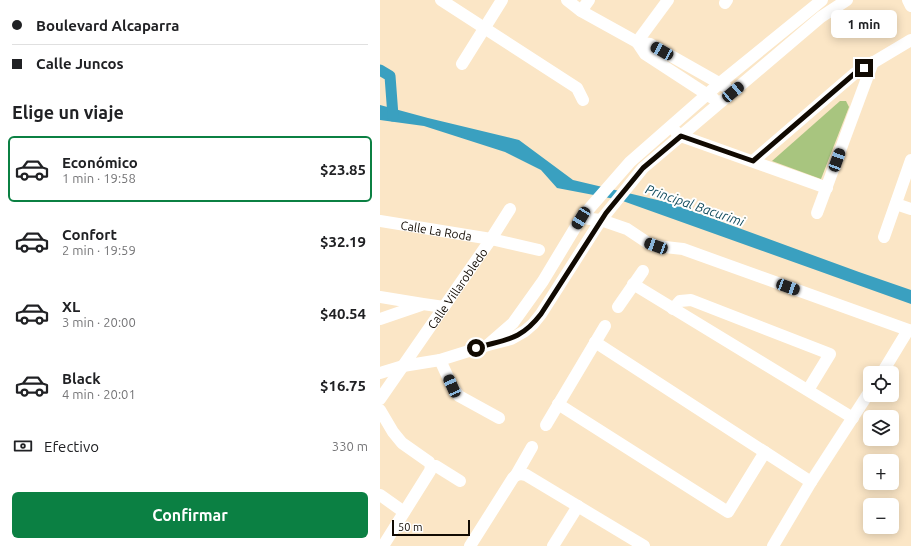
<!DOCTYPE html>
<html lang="es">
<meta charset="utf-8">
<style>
:root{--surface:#fff;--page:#f6f6f6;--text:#202124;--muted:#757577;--line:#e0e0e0;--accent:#0b8043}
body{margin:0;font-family:Ubuntu,sans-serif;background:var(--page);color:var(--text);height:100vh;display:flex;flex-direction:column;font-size:15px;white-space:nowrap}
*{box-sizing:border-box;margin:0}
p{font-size:13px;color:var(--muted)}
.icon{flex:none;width:22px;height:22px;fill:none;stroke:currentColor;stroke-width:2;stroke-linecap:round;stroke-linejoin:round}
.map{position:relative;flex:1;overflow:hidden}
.drawer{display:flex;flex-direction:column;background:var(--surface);width:380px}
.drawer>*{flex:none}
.top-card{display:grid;align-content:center;height:88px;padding:0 12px;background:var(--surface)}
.controls{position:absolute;left:483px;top:366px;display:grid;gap:8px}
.controls a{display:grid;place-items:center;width:36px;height:36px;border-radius:6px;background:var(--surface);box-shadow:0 2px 10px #0003;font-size:20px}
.scale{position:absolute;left:12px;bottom:10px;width:78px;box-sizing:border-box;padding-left:4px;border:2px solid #110a02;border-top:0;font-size:11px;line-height:14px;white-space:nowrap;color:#110a02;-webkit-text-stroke:3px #fff;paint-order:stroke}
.end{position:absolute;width:18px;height:18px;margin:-9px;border:5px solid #110a02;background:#fff;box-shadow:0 0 0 2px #fff}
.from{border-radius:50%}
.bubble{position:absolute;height:28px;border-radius:6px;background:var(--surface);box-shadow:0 2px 10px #0003;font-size:13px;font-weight:600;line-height:28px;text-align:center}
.car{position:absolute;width:12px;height:24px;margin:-12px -6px;border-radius:5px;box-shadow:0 0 3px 1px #0007;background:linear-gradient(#222 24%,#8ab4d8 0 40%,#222 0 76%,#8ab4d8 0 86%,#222 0)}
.top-card b{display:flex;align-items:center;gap:14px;height:38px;font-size:15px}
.top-card b+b{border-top:1px solid var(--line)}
.top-card i{width:10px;height:10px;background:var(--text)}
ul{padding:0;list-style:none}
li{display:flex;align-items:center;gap:12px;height:66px;margin:0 8px 6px;padding:0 4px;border:2px solid transparent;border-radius:6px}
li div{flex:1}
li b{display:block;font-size:15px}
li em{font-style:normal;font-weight:600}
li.on{border-color:var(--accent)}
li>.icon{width:36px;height:36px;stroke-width:1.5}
h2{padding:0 12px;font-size:18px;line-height:48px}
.pay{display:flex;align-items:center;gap:10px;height:44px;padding:0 12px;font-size:15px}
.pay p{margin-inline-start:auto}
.primary-button{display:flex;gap:8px;margin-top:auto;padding:8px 12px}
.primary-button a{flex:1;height:46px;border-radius:6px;background:var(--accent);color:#fff;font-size:16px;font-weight:600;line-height:46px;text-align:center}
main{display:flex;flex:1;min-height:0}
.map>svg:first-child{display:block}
</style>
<main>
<section class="drawer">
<div class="top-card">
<b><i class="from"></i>Boulevard Alcaparra</b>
<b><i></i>Calle Juncos</b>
</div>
<h2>Elige un viaje</h2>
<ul>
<li class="on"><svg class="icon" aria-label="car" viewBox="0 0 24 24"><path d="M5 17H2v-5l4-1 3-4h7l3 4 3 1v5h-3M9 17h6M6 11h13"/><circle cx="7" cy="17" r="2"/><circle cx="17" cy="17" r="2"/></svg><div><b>Económico</b><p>1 min · 19:58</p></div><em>$23.85</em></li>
<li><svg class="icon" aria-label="car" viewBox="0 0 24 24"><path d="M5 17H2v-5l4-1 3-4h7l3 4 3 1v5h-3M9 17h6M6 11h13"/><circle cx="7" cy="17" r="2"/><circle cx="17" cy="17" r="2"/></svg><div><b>Confort</b><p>2 min · 19:59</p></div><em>$32.19</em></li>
<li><svg class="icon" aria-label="car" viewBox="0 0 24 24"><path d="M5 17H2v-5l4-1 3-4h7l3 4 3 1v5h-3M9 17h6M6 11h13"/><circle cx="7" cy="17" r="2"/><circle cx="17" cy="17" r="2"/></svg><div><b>XL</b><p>3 min · 20:00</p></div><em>$40.54</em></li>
<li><svg class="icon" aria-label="car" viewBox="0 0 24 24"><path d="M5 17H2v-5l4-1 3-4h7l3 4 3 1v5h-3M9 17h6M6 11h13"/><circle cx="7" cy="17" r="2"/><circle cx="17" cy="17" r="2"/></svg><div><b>Black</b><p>4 min · 20:01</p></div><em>$16.75</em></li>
</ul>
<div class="pay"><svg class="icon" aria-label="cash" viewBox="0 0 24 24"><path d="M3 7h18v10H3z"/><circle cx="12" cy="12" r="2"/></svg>Efectivo<p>330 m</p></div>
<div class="primary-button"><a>Confirmar</a></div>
</section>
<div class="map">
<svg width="531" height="546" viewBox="0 0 531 546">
<rect width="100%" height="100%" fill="#fbe6c6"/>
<path fill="#a8c57f" d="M460,101H466L469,107L441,179L392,161Z"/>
<path fill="#3aa0c0" d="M0,105L48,118L139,140L193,180L290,203L479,272L531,290V304L240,200L177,188L161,170L125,152L44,126L0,120Z"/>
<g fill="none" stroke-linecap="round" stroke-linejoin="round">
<path stroke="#3aa0c0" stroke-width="11" d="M0,70L10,76L13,116"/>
<g stroke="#fff" stroke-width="12">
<path d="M61,0L197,88L203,100"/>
<path d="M187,0L201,11L257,42L270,44L346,87"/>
<path d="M528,0L531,6"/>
<path d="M345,3L347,0"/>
<path d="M201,11L209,0"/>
<path d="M257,42L265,54L334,99"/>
<path d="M257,42L288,0"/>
<path d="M82,64L122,0"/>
<path d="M296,132L301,136L447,188"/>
<path d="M373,161L474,74L531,40"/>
<path d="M516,204L531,209"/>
<path d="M437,213L493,62"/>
<path d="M201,218L221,220L247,229L268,243L276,246L303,249L531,331"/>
<path id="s1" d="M0,221L111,239L159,250"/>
<path d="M504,237L531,160"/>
<path d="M253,284L473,418"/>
<path d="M0,297L43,304L64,307"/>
<path d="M238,307L263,271"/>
<path d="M293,309L300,301L311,300L450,354L428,390"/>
<path d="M0,319L41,305"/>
<path d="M215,342L431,482"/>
<path d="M110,343L133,323L163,281L201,218L250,162L340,83L442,0"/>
<path d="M60,360L72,386L79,396L119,418"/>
<path d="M0,373L23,366L60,360L108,345L131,339L145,331L153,324L161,314L221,220L263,168L441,17L467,0"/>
<path d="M502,373L528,330"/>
<path id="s2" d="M0,399L111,239L130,209"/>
<path d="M178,404L348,512L385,452"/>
<path d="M0,410L13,432L22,443L49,462L51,466L50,471L3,546"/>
<path d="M166,425L225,326"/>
<path d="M51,466H56L80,481"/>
<path d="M136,475L141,474L146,475L264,546"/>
<path d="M0,495L24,512"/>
<path d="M90,546L133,478L136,475L152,447"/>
<path d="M173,546L198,506"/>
<path d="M393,546L431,482L490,391"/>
</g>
</g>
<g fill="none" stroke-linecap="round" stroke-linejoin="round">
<path stroke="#110a02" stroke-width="5" d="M96,348C126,339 140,341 161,314L226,213L263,168L301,136L373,161L474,74L484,68"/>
</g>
<g text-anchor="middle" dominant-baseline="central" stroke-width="4" stroke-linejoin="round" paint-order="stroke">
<g font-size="12" fill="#110a02" stroke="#fff">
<text stroke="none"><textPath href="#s1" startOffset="57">Calle La Roda</textPath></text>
<text stroke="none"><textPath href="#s2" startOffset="135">Calle Villarobledo</textPath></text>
</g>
<g font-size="13" font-style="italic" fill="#164f60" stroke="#fff">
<text transform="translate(315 205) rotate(19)">Principal Bacurimi</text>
</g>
</g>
</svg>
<div class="controls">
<a><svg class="icon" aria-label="locate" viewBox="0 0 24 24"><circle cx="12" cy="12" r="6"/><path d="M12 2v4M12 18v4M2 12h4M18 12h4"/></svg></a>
<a><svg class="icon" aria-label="layers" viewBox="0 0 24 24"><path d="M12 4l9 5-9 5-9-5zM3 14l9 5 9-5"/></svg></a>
<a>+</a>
<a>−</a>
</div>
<div class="scale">50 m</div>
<i class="end from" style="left:96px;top:348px"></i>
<i class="end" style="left:484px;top:68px"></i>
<div class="bubble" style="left:451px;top:10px;width:66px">1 min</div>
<i class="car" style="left:282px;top:51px;rotate:299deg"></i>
<i class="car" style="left:353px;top:92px;rotate:50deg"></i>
<i class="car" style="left:457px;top:160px;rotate:20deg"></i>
<i class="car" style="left:201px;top:218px;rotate:211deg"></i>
<i class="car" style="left:276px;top:246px;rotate:290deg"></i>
<i class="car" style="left:408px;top:287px;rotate:110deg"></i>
<i class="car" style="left:72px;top:386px;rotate:336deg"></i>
</div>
</main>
